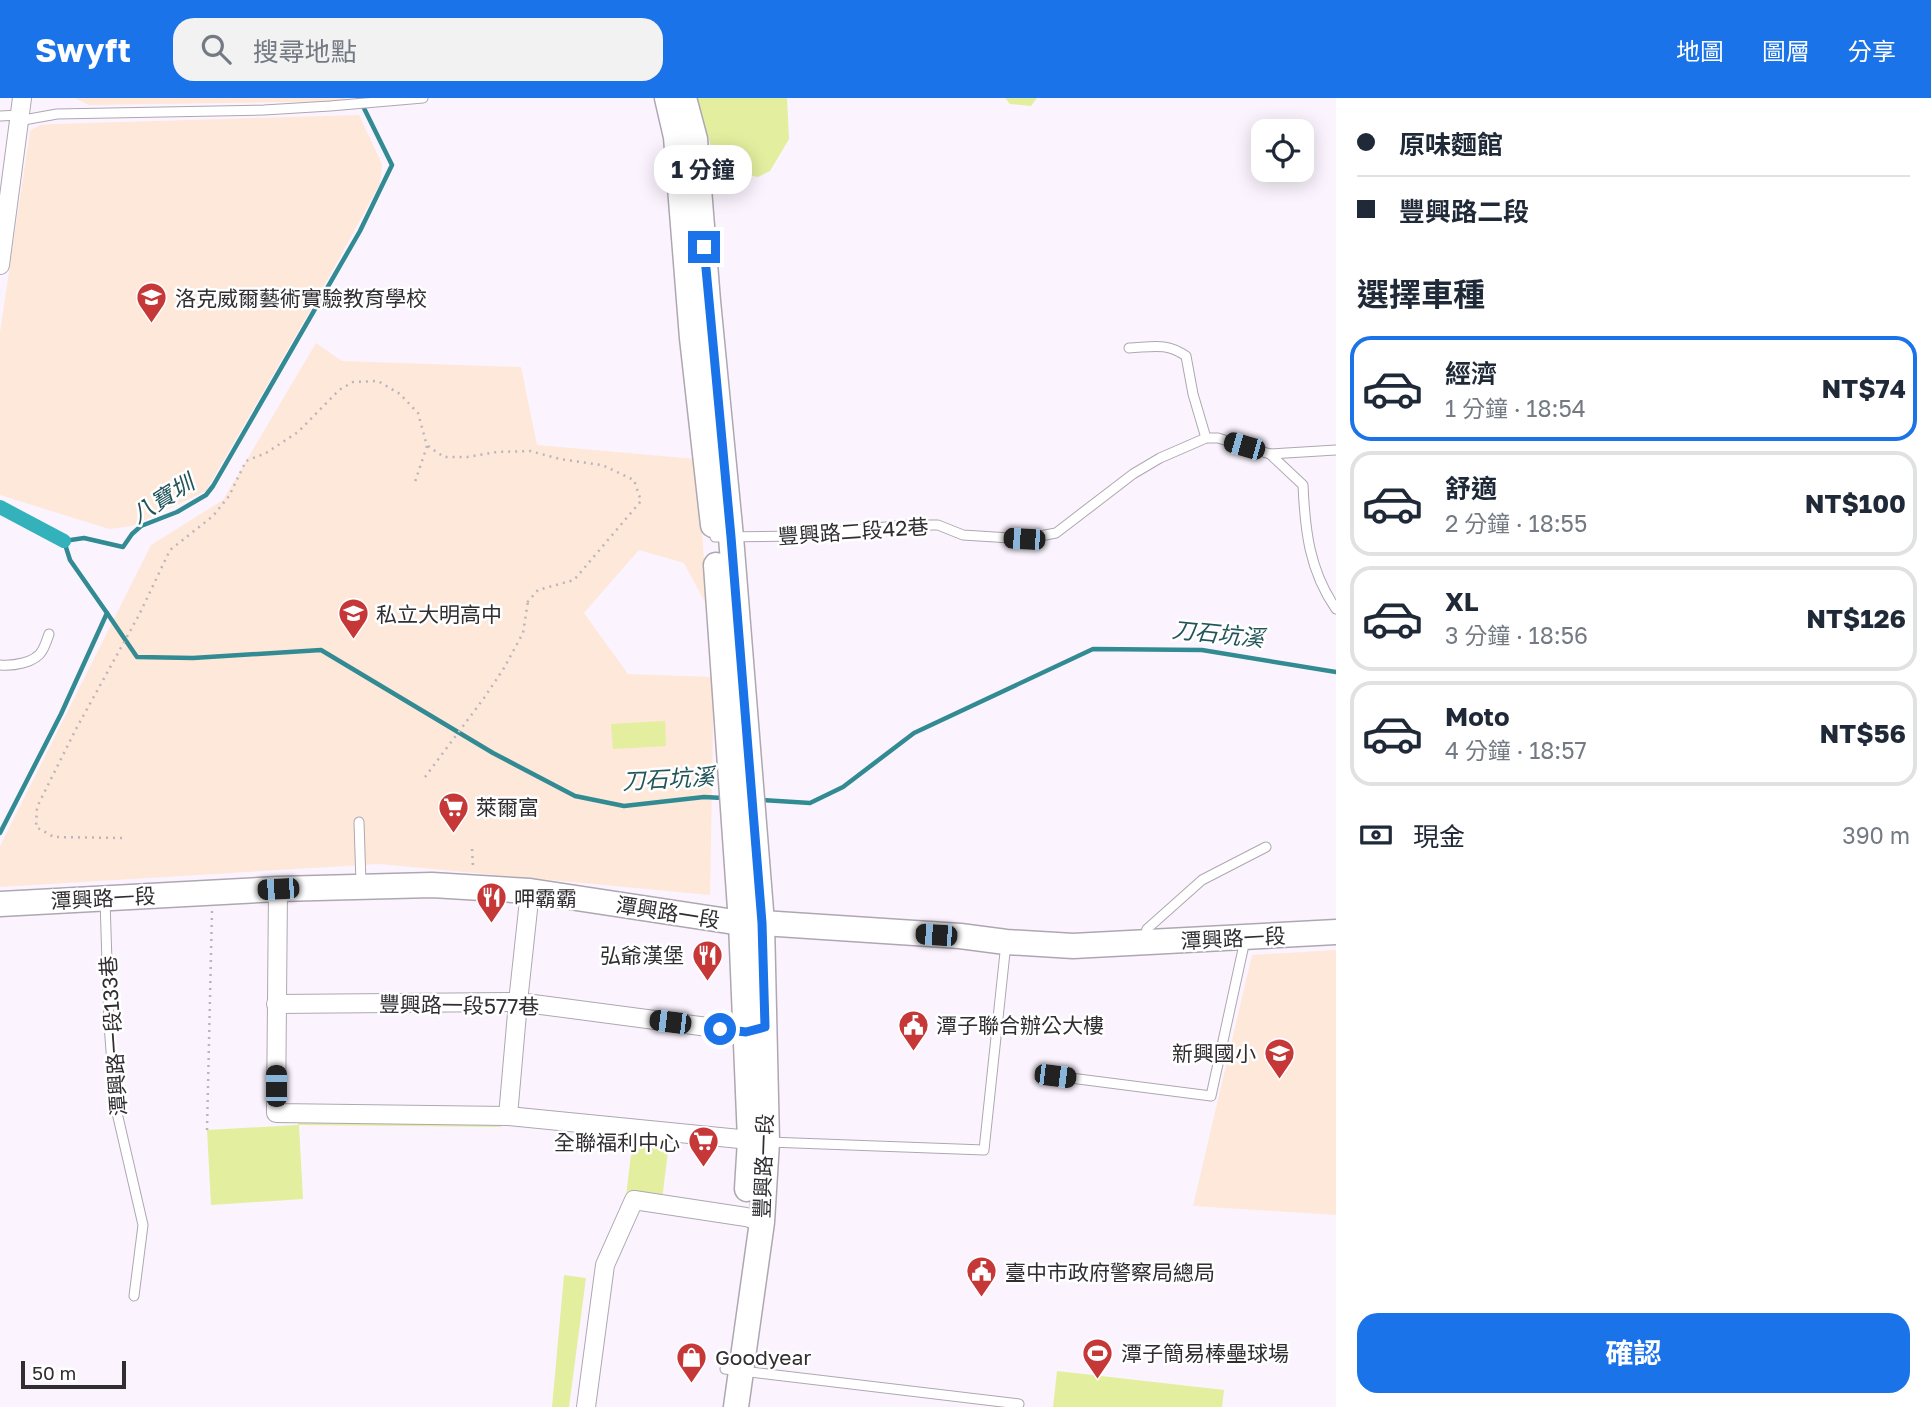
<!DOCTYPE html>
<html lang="zh-TW">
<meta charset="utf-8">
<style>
:root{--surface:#fff;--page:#f2f2f3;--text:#1f2937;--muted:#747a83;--line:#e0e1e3;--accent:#1a73e8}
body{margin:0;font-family:"Golos Text","Noto Sans TC",sans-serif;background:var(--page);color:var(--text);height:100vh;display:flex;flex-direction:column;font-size:26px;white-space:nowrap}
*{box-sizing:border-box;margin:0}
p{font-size:23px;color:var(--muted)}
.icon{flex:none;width:38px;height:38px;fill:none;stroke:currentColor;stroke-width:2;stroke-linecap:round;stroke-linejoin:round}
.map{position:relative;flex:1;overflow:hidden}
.sheet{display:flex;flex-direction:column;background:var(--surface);width:595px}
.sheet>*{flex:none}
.banner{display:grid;align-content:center;height:154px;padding:0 21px;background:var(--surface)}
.buttons{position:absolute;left:1251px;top:21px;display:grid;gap:14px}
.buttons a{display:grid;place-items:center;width:63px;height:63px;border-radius:14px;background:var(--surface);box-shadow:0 4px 18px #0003;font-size:35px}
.scale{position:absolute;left:21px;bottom:18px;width:105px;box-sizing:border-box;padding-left:7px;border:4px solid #302e31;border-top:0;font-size:19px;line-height:24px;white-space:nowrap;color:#302e31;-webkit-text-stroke:5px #fff;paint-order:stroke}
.end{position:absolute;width:32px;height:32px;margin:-16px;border:9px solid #1a73e8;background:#fff;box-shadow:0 0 0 4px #fff}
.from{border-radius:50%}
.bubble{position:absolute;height:49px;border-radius:21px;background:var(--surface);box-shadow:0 4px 18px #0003;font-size:23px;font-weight:700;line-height:49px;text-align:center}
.car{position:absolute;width:21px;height:42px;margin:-21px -10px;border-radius:9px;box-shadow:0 0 5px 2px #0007;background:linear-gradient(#222 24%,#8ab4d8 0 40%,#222 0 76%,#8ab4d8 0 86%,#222 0)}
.banner b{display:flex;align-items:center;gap:24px;height:66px;font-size:26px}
.banner b+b{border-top:2px solid var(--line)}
.banner i{width:18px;height:18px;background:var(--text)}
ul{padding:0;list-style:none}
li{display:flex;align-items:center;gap:21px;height:105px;margin:0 14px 10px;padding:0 7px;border:4px solid var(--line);border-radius:21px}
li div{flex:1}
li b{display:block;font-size:26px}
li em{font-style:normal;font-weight:700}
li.on{border-color:var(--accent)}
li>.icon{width:63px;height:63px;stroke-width:1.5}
h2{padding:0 21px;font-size:32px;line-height:84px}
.pay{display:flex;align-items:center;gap:18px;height:77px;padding:0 21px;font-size:26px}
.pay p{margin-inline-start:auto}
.primary-button{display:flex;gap:14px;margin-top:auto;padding:14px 21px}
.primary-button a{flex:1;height:80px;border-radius:21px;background:var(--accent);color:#fff;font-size:28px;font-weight:700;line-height:80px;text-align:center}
header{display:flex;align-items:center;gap:42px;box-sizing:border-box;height:98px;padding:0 35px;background:var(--accent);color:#fff}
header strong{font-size:33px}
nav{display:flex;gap:38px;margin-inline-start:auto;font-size:24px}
.search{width:490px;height:63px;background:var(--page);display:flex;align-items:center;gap:18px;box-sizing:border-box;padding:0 24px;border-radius:21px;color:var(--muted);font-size:26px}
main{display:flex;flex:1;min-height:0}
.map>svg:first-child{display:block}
</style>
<header>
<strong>Swyft</strong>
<div class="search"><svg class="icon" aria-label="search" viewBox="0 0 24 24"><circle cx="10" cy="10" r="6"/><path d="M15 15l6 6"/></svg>搜尋地點</div>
<nav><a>地圖</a><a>圖層</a><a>分享</a></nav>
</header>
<main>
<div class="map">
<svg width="1336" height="1309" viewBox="0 0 1336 1309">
<rect width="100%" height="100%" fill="#fbf4fe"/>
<g fill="#fee8da">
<path d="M75,0H344L346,3L89,7Z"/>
<path d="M359,17L382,66L380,86L319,197L206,393L132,428L109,431L0,397V234L30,33L40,27L55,26Z"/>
<path d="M316,245L342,263L521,269L537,347L696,361L708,510L684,465L639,452L584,515L628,576L714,579L710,797L379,766L0,789V748L151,447L223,402Z"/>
<path d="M1336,852V1117L1193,1108L1252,857Z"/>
</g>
<g fill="#e3ee9f">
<path d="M697,0H787L789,41L770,73L758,79L738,75L716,66Z"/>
<path d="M1005,0H1037L1031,8L1010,6Z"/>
<path d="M665,623L666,648L613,651L611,626Z"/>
<path d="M300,1016L508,1018L501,1029L299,1027L303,1101L211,1107L207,1032L298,1027Z"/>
<path d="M633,1040L669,1045L662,1102L626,1098Z"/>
<path d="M564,1177L586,1180L569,1309H552Z"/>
<path d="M1057,1273L1224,1292L1222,1309H1053Z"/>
</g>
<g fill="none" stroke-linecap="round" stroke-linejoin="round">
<g stroke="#328a92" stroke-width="4.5">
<path d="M107,515L137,559L193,560L321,552L493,655L575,698L624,708L704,699L723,700"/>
<path d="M760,702L810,705L843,689L914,635L1093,551L1202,552L1336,574"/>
<path d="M0,735L61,616L107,515L70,462L64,443L84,440L123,449L132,436L141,428L177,414L206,397L213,388L360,133L392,67L359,0"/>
</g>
<path stroke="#33b2bc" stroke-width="14" d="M0,409L64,443"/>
<defs>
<g id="lane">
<path d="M0,18L20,17"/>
<path d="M18,23L57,16L264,12L330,8L423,0"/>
<path d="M1129,250C1152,249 1166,244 1186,258L1193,296L1206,340"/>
<path d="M1270,356L1303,387C1305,432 1309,472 1336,511"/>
<path d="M715,439L799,438L905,427H938L963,437L1024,441L1056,435L1133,376L1160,360L1206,340H1218L1270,356L1336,352"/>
<path d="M0,567C13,568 35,565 42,553C45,548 47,542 49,536"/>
<path d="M359,724L361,785"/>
<path d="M105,802L109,926L115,1006L143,1127L134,1198"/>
<path d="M1144,841L1147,831L1202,782L1266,749"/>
<path d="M1055,978L1211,998L1245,842"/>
<path d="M769,1044L984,1052L1006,845"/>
<path d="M725,1271L1019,1306"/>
</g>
<g id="street">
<path d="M0,167L22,0"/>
<path d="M278,791L276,1015L508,1018L760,1043"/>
<path d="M276,906L518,904L746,934L755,932"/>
<path d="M508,1018L518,904L530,793"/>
<path d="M586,1309L605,1167L634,1102L746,1119L762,1124"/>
</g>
<g id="secondary">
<path d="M667,0L676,39L692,240L713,427"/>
<path d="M684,0L695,41L708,203L731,439L762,825L767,1044L762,1124L736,1309"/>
<path d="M716,467L741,825L750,1042L747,1091"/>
<path d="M0,806L278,791L432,787L530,793L741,825H762L960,838L1006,844L1073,848L1336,834"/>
</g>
</defs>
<use href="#lane" stroke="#aea7b1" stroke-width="11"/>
<use href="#street" stroke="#aea7b1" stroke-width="20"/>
<use href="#secondary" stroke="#aea7b1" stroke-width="27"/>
<g stroke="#bab5bd" stroke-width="2.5" stroke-dasharray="2 5" stroke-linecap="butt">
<path d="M428,348L444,359H467L497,354L530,353L560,361L602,367L634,382L641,403L574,482L538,492L524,508"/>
<path d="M425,679L484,600L504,570L523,535L528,503"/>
<path d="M122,740L54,739L36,729L37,709L76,631L139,517L170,452L213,418L229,398L246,363L266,355L298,334L339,292L353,284L378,283L400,296L418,315L427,348L414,387"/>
<path d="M472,751L473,769"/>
<path d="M207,1032L212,812"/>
</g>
<use href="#lane" stroke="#fff" stroke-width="9"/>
<use href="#street" stroke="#fff" stroke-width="18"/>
<use href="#secondary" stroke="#fff" stroke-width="24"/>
</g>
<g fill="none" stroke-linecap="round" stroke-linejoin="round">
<path stroke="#1a73e8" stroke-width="9" d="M704,149L731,439L762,825L765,929L746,934L720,931"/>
</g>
<defs>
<symbol id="university-pin" viewBox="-11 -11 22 30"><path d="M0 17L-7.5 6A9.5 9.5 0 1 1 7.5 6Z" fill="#c63737" stroke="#fff"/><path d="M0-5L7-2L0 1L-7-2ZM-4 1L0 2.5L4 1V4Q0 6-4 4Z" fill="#fff"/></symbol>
<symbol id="school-pin" viewBox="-11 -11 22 30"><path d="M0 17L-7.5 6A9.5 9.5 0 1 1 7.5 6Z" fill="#c63737" stroke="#fff"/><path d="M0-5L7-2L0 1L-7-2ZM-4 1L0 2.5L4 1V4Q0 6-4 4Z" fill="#fff"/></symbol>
<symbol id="supermarket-pin" viewBox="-11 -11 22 30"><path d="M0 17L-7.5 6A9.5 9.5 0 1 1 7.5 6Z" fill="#c63737" stroke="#fff"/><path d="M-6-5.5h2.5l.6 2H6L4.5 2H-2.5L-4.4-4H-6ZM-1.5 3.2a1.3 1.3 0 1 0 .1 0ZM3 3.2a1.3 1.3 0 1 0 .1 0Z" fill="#fff"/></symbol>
<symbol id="restaurant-pin" viewBox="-11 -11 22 30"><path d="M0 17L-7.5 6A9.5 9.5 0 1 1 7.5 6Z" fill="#c63737" stroke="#fff"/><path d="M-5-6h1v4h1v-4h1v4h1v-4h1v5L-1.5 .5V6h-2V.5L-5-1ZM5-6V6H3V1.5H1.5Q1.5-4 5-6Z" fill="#fff"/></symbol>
<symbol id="civic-pin" viewBox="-11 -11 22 30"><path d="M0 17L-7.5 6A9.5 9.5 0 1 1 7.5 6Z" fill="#c63737" stroke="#fff"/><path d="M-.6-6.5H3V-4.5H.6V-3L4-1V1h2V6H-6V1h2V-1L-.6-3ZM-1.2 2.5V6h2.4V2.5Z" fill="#fff"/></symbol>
<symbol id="stadium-pin" viewBox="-11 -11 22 30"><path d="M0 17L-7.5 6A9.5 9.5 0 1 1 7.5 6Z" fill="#c63737" stroke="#fff"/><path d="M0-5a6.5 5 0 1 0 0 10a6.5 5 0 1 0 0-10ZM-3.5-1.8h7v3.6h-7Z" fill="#fff"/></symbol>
<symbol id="shop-pin" viewBox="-11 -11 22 30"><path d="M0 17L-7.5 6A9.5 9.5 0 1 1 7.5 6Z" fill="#c63737" stroke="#fff"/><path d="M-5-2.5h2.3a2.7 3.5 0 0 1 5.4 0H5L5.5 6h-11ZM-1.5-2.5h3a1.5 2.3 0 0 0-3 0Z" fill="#fff"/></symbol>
</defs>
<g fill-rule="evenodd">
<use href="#university-pin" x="134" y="182" width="35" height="47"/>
<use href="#school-pin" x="336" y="498" width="35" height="47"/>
<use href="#supermarket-pin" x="436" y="692" width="35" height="47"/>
<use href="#restaurant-pin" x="474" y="782" width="35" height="47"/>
<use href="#restaurant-pin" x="690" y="840" width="35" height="47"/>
<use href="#civic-pin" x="896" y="910" width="35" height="47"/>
<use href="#school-pin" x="1262" y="938" width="35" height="47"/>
<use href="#supermarket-pin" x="686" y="1026" width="35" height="47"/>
<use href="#civic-pin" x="964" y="1156" width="35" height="47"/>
<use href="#stadium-pin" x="1080" y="1238" width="35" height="47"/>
<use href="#shop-pin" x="674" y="1242" width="35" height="47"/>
</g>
<g text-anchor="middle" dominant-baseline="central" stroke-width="5" stroke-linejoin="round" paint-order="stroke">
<g font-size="21" fill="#302e31" stroke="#fff" text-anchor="start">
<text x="175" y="200">洛克威爾藝術實驗教育學校</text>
<text x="376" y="516">私立大明高中</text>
<text x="476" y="709">萊爾富</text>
<text x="514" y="800">呷霸霸</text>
<text x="684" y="857" text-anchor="end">弘爺漢堡</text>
<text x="936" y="927">潭子聯合辦公大樓</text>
<text x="1256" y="955" text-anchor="end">新興國小</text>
<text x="680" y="1044" text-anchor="end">全聯福利中心</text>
<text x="1005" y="1174">臺中市政府警察局總局</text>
<text x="1121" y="1255">潭子簡易棒壘球場</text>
<text x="715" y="1259">Goodyear</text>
</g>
<g font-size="21" fill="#302e31" stroke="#fff">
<text transform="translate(853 433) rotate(-4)">豐興路二段42巷</text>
<text transform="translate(103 800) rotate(-3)">潭興路一段</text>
<text transform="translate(668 814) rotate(9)">潭興路一段</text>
<text transform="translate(1233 840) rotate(-3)">潭興路一段</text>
<text transform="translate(459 907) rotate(1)">豐興路一段577巷</text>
<text transform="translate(113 938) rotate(-94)">潭興路一段133巷</text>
<text transform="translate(763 1068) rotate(-88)">豐興路一段</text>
</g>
<g font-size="23" font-style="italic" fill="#22555a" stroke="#fff">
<text transform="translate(162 400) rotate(-32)">八寶圳</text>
<text transform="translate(1218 535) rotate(6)">刀石坑溪</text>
<text transform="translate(668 680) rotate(-3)">刀石坑溪</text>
</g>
</g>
</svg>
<div class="buttons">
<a><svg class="icon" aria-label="locate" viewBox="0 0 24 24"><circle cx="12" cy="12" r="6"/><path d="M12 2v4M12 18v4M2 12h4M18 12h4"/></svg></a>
</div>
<div class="scale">50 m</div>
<i class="end from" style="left:720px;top:931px"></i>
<i class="end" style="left:704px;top:149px"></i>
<div class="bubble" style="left:654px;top:47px;width:98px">1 分鐘</div>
<i class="car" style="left:1244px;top:348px;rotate:286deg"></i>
<i class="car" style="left:1024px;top:441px;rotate:273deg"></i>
<i class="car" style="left:278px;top:791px;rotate:267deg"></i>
<i class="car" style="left:936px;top:837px;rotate:274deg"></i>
<i class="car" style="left:670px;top:924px;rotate:277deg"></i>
<i class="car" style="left:1055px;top:978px;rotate:97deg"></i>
<i class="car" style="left:276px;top:988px;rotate:0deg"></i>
</div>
<section class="sheet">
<div class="banner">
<b><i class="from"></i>原味麵館</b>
<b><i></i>豐興路二段</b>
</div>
<h2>選擇車種</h2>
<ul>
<li class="on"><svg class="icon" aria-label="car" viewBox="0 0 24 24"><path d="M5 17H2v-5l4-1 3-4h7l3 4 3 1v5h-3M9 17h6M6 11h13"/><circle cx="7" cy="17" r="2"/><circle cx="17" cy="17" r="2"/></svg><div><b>經濟</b><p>1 分鐘 · 18:54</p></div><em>NT$74</em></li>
<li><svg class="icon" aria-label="car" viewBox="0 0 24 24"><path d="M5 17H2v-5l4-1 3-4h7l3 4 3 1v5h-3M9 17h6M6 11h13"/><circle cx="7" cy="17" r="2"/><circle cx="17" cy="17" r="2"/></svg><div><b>舒適</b><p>2 分鐘 · 18:55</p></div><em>NT$100</em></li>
<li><svg class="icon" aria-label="car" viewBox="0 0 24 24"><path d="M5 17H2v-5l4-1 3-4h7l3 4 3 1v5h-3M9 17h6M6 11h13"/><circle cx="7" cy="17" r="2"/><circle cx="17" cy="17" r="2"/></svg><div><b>XL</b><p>3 分鐘 · 18:56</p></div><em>NT$126</em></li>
<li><svg class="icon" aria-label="car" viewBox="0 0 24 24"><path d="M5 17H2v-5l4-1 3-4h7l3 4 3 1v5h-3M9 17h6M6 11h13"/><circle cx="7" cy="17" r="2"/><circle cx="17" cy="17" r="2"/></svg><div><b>Moto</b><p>4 分鐘 · 18:57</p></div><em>NT$56</em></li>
</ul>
<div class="pay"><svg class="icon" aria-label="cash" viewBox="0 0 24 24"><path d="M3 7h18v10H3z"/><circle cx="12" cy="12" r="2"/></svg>現金<p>390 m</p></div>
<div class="primary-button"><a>確認</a></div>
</section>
</main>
